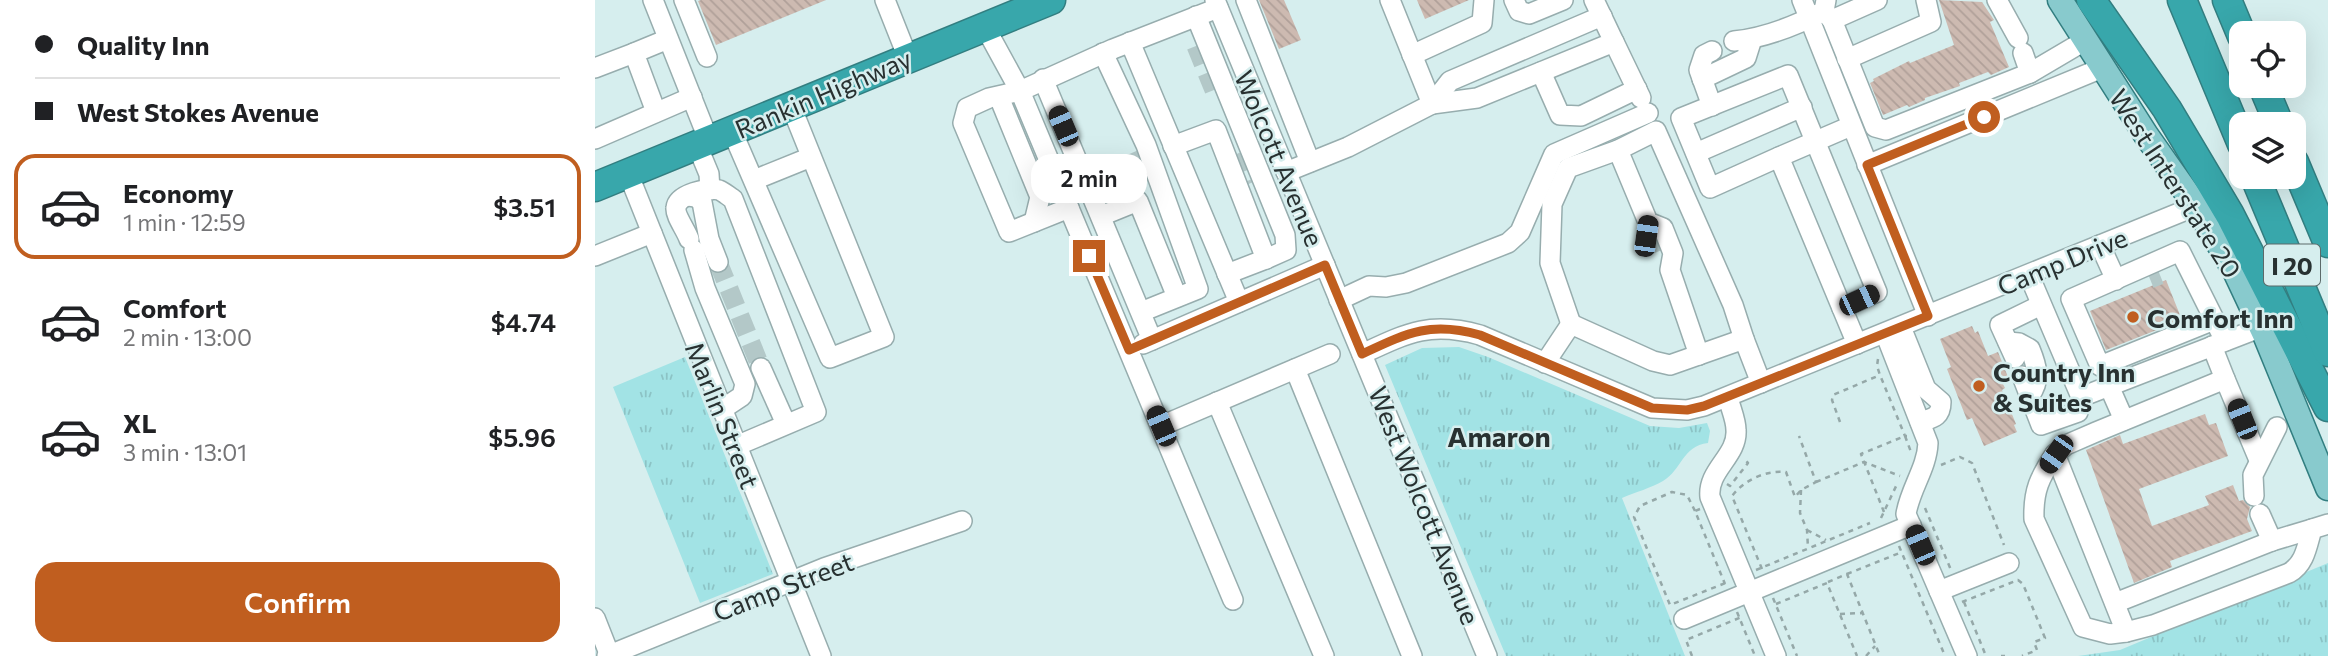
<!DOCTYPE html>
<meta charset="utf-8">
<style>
:root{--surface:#fff;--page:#f6f6f6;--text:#202124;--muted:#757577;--line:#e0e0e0;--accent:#c05e1f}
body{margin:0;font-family:Commissioner,sans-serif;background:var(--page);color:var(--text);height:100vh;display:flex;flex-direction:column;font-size:26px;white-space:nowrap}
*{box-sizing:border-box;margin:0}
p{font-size:23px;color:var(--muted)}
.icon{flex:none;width:38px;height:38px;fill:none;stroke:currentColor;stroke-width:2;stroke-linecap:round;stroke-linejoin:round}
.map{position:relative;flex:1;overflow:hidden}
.details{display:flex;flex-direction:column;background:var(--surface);width:595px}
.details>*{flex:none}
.top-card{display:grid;align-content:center;height:154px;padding:0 35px;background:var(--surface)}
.controls{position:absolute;left:1634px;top:21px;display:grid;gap:14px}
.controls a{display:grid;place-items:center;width:77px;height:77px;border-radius:14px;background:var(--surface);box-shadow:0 7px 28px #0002;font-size:35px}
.end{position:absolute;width:32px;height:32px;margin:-16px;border:9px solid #c05e1f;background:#fff;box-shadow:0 0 0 4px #fff}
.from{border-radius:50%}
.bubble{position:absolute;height:49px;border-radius:21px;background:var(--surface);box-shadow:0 7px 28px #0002;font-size:23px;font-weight:600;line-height:49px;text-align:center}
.car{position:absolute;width:21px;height:42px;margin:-21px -10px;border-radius:9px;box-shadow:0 0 5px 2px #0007;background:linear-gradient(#222 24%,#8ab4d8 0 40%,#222 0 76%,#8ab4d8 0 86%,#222 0)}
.top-card b{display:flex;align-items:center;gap:24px;height:66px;font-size:26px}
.top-card b+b{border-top:2px solid var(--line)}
.top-card i{width:18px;height:18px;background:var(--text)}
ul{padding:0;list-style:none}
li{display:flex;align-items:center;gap:21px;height:105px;margin:0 14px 10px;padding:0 21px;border:4px solid transparent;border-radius:21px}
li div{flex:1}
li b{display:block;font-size:26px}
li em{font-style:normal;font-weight:600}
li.active{border-color:var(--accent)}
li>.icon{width:63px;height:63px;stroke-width:1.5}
.primary-button{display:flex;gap:14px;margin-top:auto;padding:14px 35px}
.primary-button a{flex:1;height:80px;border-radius:21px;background:var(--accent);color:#fff;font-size:28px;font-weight:600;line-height:80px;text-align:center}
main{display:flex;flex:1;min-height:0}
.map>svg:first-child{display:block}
</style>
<main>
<section class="details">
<div class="top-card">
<b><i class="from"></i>Quality Inn</b>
<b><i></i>West Stokes Avenue</b>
</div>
<ul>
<li class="active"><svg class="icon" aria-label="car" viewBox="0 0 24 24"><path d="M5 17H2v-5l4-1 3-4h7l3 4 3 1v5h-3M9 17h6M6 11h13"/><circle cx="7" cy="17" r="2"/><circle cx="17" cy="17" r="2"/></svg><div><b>Economy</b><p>1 min · 12:59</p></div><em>$3.51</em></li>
<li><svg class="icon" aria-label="car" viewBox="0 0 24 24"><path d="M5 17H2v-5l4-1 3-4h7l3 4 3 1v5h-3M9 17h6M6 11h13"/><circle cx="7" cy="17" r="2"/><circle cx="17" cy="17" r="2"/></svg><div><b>Comfort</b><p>2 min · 13:00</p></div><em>$4.74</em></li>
<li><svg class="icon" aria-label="car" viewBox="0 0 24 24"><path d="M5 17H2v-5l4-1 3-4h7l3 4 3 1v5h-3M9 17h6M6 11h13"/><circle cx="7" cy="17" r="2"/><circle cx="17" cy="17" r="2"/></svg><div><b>XL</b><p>3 min · 13:01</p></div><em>$5.96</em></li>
</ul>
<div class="primary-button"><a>Confirm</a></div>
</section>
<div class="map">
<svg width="1733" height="656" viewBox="0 0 1733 656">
<defs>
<pattern id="grass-tufts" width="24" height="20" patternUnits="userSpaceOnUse" patternTransform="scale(1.75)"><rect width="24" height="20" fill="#a2e3e5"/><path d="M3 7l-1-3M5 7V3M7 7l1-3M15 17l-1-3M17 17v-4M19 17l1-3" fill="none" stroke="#8cc3c5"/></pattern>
<pattern id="building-back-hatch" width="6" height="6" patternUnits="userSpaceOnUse" patternTransform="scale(1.75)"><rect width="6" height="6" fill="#cdbab1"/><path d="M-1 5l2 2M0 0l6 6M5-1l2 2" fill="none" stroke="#b0a099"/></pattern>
</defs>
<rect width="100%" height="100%" fill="#d6eeee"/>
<g fill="url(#grass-tufts)">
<path d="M864,347L893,357L1055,426L1084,428L1112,423L1115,431L1113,443C1087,446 1087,470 1068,481C1056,488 1041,492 1027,498L1090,656H911L790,365L827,348Z"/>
<path d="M90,357L178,574L105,603L18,387Z"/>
<path d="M1733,563V656H1483L1525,650Z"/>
</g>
<g fill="url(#building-back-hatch)">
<path d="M106,0H231L121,45L103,1Z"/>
<path d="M664,0H689L706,40L684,49Z"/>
<path d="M822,0H874L830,19Z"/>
<path d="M1344,0L1387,2L1399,20L1395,22L1414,67L1396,75L1393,72L1364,83L1365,86L1330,98V100L1314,107L1312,105L1288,115L1275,83L1279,81L1278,79L1314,61L1315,63L1359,45Z"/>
<path d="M1571,280L1587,320L1511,350L1495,311Z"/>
<path d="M1377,326L1380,333L1383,331L1393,356L1403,352L1415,382L1408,384L1410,388L1407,390L1421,424L1419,425L1422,432L1389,446L1377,418L1372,420L1352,369L1356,367L1345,339Z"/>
<path d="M1610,414L1614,425L1621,423L1633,456L1544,489L1557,526L1614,505L1610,496L1638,485L1644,501L1648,500L1655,507L1652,519L1657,531L1575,561L1577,567L1539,583L1491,450L1525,435L1528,444Z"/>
</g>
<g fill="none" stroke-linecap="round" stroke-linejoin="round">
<g stroke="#b3c8c8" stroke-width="19" stroke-dasharray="19 10" stroke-linecap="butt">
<path d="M601,46L619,90"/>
<path d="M539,152L543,161"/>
<path d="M644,153L656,183"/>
<path d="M1051,236L1060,258"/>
<path d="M123,262L166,368"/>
<path d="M1555,279L1565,275"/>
</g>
<defs>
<g id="minor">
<path d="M58,0L114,141"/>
<path d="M89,0L112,57"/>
<path d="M290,0L313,58"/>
<path d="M620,0L892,656"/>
<path d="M651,0L715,162"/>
<path d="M919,0L924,11L934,14L968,0"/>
<path d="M1207,0L1333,316"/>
<path d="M1402,0L1423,38"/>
<path d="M1229,11L1237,20L1282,0"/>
<path d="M601,16L690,235L691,250L671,259"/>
<path d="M1237,20L1280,127L1291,130L1435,73L1491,40"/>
<path d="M390,27L425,91L638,600"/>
<path d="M1139,41C1170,38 1202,25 1229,11L1231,0"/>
<path d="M535,42L644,302"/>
<path d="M1019,42L1046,98"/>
<path d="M508,53L551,145L603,289L546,312"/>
<path d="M1428,53L1435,73"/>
<path d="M817,55L887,23L889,0"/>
<path d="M1252,59L1336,22L1331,0"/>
<path d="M0,68L39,53"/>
<path d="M946,72L965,115L986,116L1042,89"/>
<path d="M448,79L557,340"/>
<path d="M1107,79L1151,58L1157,39"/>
<path d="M404,97L445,197L439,222"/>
<path d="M837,104L882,98L1019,42L999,0"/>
<path d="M837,104L855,81L1007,16"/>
<path d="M1117,106L1104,70L1109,55L1117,51"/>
<path d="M61,112L39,53L73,39"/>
<path d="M1256,126L1184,157L1262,344"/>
<path d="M137,131L235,358L289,337L196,106"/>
<path d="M0,139L97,97"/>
<path d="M102,145L114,174L115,190"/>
<path d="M578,146L621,130L671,259L632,274"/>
<path d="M1023,150L1053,222L1068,228L1078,253L1075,270L1104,355"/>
<path d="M1101,153L1207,107"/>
<path d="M1184,157L1115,188L1086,118L1193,75L1282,292L1247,308"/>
<path d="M1272,165L1507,68"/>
<path d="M691,172L753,147L837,104L795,0"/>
<path d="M33,173L226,656"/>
<path d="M159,180L216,157"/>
<path d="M93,196L101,197L107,202L114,239L123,262"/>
<path d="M497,196L516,178"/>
<path d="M474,208L414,232L368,123L372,108L394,98L425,91L518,49L623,8"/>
<path d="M506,216L543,201L582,297"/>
<path d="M94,239C91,230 80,216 81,208C82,194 113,187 124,190C129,192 133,196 138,199L221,412L141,446"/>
<path d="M1505,245L1521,280"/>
<path d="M99,250L110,288L150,384L147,396L126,410"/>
<path d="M0,256L57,233"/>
<path d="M1434,275L1486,397L1667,327"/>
<path d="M744,300L774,286L791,287L811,283L913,243L925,232L959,154L1053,113"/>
<path d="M1619,320L1505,366L1476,299L1585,251L1630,341"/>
<path d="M976,324L955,263L957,204L973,168L1023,150L1061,131L1138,305L1149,339"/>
<path d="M1306,327L1331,389L1346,402C1346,417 1338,418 1325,422"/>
<path d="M1290,333L1333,443C1332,468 1315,489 1311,514L1372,656"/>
<path d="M1413,342L1424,343L1435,349C1442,366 1446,380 1435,395"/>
<path d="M548,344L730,265"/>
<path d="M1617,346L1630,379"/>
<path d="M767,354C812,333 835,321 885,335L1057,408L1092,410L1109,406L1601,206"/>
<path d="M1420,358L1405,325L1446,305"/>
<path d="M950,363L976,324L1058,361L1075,365L1149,339L1166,383"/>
<path d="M166,368L191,424"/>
<path d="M700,369L817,656"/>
<path d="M1427,376L1446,425L1483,412L1486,397"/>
<path d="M1514,386L1529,420"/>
<path d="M1133,397C1135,407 1141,419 1141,430C1143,456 1112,470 1115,497L1181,656"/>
<path d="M622,402L729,656"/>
<path d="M566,426L735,354"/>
<path d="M1460,454C1445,477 1438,490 1439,519L1488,627L1515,634L1531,632"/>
<path d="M1664,460L1630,379L1501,432L1471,445L1460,454L1531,632L1558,625L1694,573C1710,564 1712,546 1717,529L1733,524"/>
<path d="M1659,496L1658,475L1682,427"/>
<path d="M1665,514L1677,541"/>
<path d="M1344,591L1414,563"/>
<path d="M1520,603L1677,541L1717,529"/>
<path d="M0,618L15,656"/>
<path d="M1089,619L1316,525"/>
<path d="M12,656L229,568L367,521"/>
</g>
<path id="major" d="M1465,0L1551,135L1601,206L1640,271L1671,337L1733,488"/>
<g id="highway">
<path d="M1496,0L1572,109L1635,215L1733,407"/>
<path d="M1587,0L1647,144"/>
<path d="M1632,0L1647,36"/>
<path d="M1668,86L1684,124"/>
<path d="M1699,162L1733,243"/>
<path d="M1660,177L1733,352"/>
<path d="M0,187L456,0"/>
</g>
</defs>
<use href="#minor" stroke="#97adae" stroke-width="22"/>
<use href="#major" stroke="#327e80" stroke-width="27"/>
<use href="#highway" stroke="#327e80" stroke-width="31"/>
<g stroke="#95a8a8" stroke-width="2.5" stroke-dasharray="5 5" stroke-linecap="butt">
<path d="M1283,359L1282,366L1285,375L1310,436H1312"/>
<path d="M1245,422L1237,400L1238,395L1285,375"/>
<path d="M1346,465L1365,457L1377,463L1409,545"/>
<path d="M1221,482L1269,462L1305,476"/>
<path d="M1132,484L1135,486L1153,463L1149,459"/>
<path d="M1206,490L1205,513L1212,530L1213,548"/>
<path d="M1330,508L1356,570"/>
<path d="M1105,509L1100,511L1130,584"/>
<path d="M1100,511L1092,495L1077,492L1045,506L1039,517L1075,605L1133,582"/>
<path d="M1289,512L1266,454L1310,436L1316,452"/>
<path d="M1286,518L1303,482"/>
<path d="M1212,530L1231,540"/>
<path d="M1304,546L1350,656"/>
<path d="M1167,569L1137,496C1149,480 1171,470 1191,472L1200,497L1206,490L1221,482L1204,436"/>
<path d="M1161,570L1275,523"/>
<path d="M1252,574L1307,552"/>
<path d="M1233,582L1252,574L1285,656"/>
<path d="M1178,598L1202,656"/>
<path d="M1367,602L1423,580L1428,584L1450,638L1439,642L1442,650L1427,656"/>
<path d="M1369,602L1391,656"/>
<path d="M1181,604L1232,583L1262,656"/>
<path d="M1142,612L1160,656"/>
<path d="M1245,614L1268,613"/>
<path d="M1097,656L1091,640L1149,616"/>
<path d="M1271,656L1280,646"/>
<path d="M1406,656H1410"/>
</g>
<use href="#minor" stroke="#fff" stroke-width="19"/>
<use href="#major" stroke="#88cacd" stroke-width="24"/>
<use href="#highway" stroke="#38a7ab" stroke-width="28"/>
</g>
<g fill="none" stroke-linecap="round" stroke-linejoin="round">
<path stroke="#c05e1f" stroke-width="9" d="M494,256L534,350L730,265L767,354C812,333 835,321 885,335L1057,408L1092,410L1109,406L1333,316L1272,165L1389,117"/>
</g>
<g fill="#c05e1f" stroke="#d6eeee" stroke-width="2.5">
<circle cx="1538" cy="317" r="7"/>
<circle cx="1384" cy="386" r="7"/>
</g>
<g text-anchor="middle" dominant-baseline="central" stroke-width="5" stroke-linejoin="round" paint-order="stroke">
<rect fill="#d6eeee" stroke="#5c6a6a" stroke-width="2" x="1669" y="244.5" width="56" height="41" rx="5"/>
<g font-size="24" font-weight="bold" fill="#283131">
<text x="1697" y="265">I 20</text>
</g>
<g font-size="26" fill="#283131" stroke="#d6eeee">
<text transform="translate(228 93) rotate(-23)">Rankin Highway</text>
<text transform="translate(685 158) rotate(67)">Wolcott Avenue</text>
<text transform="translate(1581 183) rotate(57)">West Interstate 20</text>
<text transform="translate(1467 261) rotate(-22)">Camp Drive</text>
<text transform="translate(128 415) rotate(68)">Marlin Street</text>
<text transform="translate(830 505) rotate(68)">West Wolcott Avenue</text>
<text transform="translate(188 586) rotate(-21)">Camp Street</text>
</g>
<g font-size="26" font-weight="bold" fill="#283131" stroke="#d6eeee" text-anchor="start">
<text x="1552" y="317">Comfort Inn</text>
<text x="1398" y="371">Country Inn<tspan x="1398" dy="30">&amp; Suites</tspan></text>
</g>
<g font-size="28" font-weight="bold" fill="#283131" stroke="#d6eeee">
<text x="904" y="436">Amaron</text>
</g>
</g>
</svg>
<div class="controls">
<a><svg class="icon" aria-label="locate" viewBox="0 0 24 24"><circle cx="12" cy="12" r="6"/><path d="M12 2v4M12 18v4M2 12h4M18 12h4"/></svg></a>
<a><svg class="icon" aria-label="layers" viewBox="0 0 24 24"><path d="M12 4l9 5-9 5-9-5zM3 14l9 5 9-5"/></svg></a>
</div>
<i class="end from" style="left:1389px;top:117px"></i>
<i class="end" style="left:494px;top:256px"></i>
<div class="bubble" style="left:436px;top:154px;width:116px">2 min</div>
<i class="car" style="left:468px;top:126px;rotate:337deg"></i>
<i class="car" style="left:1051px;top:236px;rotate:8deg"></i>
<i class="car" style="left:1264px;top:300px;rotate:65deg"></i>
<i class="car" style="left:1647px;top:419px;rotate:338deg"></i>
<i class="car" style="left:566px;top:426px;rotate:337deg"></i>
<i class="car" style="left:1461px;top:454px;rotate:215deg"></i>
<i class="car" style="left:1325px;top:545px;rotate:337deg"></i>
</div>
</main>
